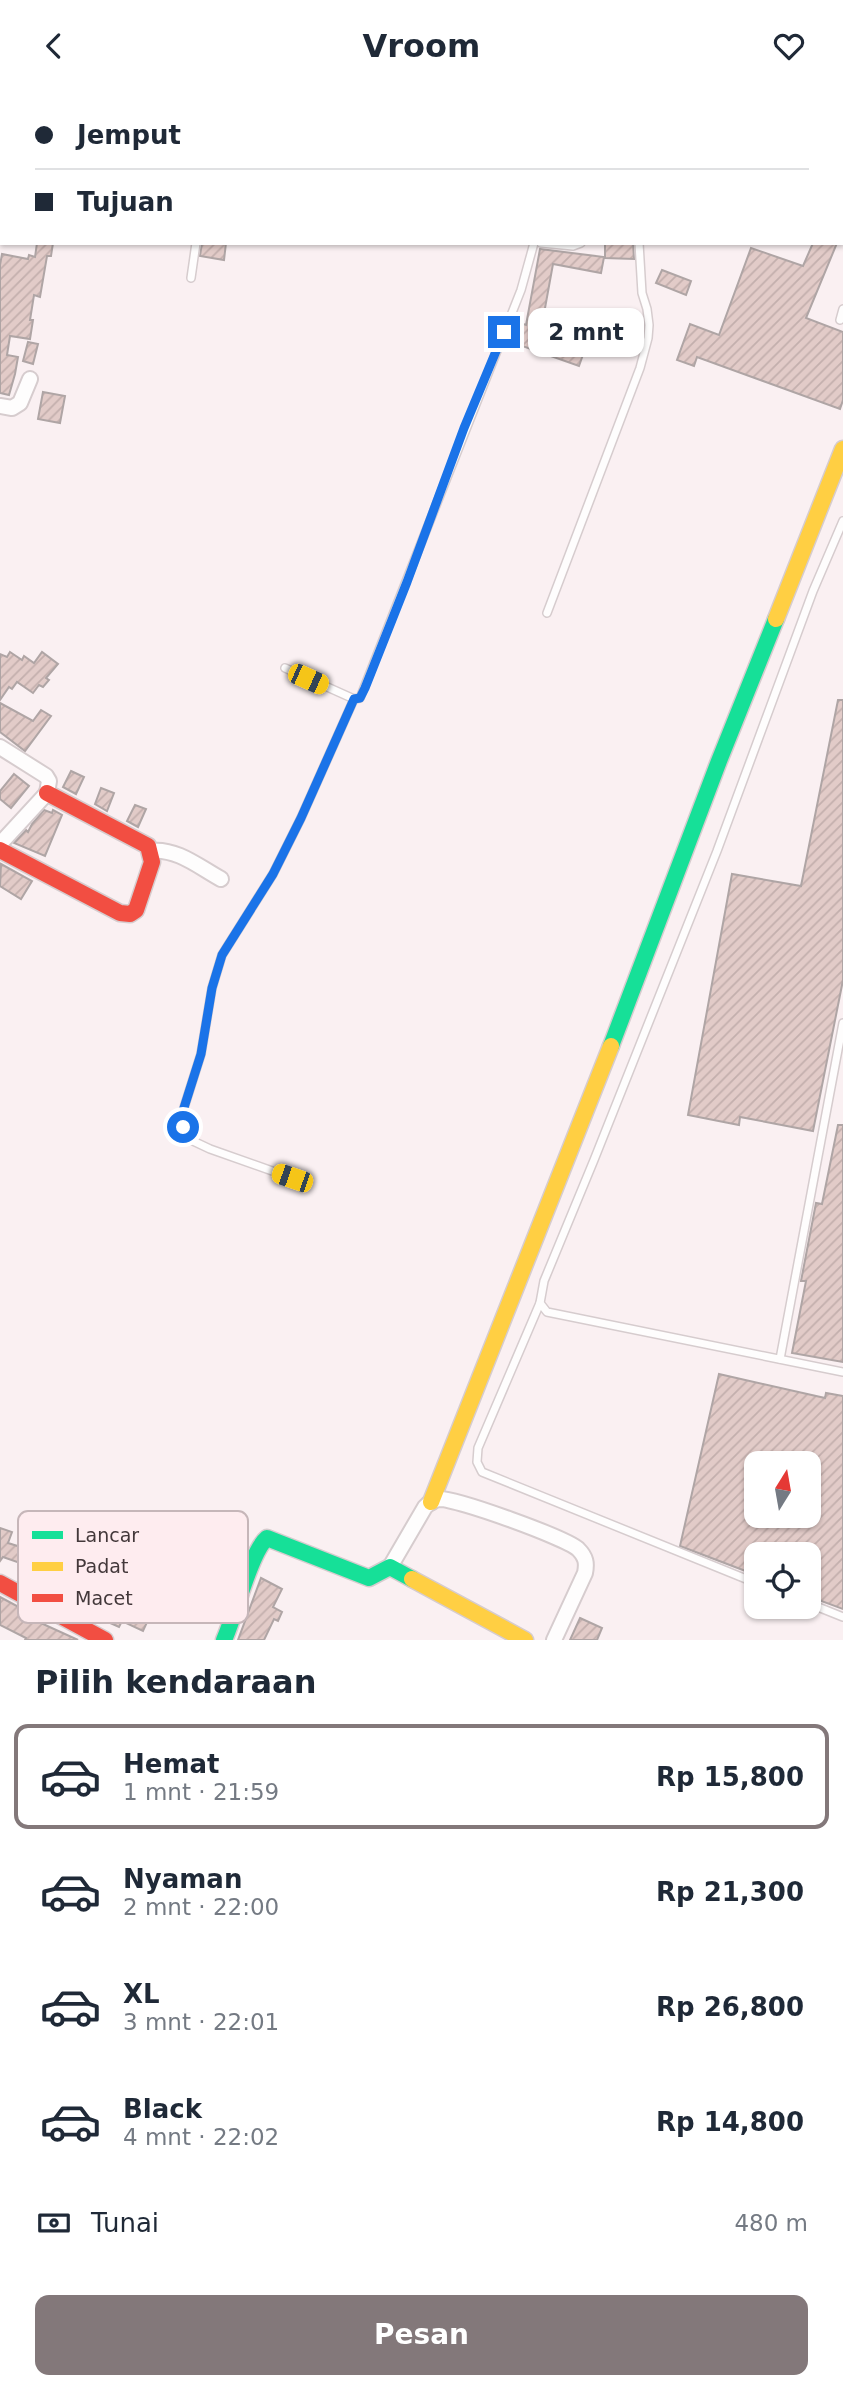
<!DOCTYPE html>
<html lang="id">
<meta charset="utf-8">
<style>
:root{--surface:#fff;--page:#f2f2f3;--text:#1f2937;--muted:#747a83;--line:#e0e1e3;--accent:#83787a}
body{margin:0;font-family:"DejaVu Sans",sans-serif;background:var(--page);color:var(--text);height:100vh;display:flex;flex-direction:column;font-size:26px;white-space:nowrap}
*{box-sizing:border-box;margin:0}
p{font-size:23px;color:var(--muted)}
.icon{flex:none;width:38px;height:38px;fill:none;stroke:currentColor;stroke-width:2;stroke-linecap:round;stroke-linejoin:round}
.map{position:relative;height:1549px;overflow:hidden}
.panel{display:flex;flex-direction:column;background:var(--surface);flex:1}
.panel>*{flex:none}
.banner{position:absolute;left:0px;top:0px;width:844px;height:154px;box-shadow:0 2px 5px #0004;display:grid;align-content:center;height:154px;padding:0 35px;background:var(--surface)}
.needle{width:46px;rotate:11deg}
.controls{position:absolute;left:744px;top:1360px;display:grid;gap:14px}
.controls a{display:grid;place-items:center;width:77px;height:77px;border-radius:14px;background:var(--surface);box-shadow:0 2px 5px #0004;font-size:35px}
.end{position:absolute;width:32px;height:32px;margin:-16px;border:9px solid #1a73e8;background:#fff;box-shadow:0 0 0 4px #fff}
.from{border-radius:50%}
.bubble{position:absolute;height:49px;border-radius:14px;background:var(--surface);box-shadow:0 2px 5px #0004;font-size:23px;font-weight:700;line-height:49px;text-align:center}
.car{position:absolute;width:21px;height:42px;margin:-21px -10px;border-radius:9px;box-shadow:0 0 5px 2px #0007;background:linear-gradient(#f5c518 24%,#345 0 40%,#f5c518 0 76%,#345 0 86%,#f5c518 0)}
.banner b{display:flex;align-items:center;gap:24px;height:66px;font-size:26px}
.banner b+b{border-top:2px solid var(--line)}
.banner i{width:18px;height:18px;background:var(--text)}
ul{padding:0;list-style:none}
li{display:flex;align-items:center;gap:21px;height:105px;margin:0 14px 10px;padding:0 21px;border:4px solid transparent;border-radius:14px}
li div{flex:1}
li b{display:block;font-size:26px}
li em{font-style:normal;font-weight:700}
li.current{border-color:var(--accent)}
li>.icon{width:63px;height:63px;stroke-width:1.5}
h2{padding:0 35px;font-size:32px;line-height:84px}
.pay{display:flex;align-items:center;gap:18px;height:77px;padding:0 35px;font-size:26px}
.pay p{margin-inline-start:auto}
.action{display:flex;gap:14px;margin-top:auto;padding:14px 35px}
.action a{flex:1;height:80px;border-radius:14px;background:var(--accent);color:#fff;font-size:28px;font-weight:700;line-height:80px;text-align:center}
header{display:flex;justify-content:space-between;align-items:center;height:91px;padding:0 35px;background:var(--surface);font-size:32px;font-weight:700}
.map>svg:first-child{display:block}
</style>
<header><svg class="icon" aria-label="back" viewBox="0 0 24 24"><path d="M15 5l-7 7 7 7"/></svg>Vroom<svg class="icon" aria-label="heart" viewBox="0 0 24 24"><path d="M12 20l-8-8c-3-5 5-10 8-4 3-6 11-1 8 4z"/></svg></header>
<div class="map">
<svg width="843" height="1549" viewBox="0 0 843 1549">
<defs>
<pattern id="building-hatch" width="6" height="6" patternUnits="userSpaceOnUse" patternTransform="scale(1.75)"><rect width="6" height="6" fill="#e2cbc8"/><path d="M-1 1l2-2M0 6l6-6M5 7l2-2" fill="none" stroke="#c3afad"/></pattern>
</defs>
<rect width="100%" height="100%" fill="#faf0f2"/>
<g fill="url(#building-hatch)" stroke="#afa5a5" stroke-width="2" fill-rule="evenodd">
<path d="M37,152H53L51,165H47L40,206L34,204L30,229H33L30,248L10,245L7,264L18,266L15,283L9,304L0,302V174L2,163L28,168L29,164L35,166Z"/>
<path d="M202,152H226L224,169L200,165Z"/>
<path d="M605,152H633L634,168L605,167Z"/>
<path d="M813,152H837L806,227L843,241V309L840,318L697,266L694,275L677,269L690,233L719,244L751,157L803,175Z"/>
<path d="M540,158L604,166L601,182L553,173L541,239L586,255L579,275L508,250L515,230L526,234Z"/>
<path d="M662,179L691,190L686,204L656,192Z"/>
<path d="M28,251L38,253L33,273L23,270Z"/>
<path d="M43,301L65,305L60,332L38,328Z"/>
<path d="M10,561L22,569L24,565L34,572L42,561L58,573L46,587L49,589L43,596L39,594L33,602L17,591L12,598L9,596L0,609V563L7,566Z"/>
<path d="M838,609H843V889L813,1040L740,1026L739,1034L688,1024L732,783L801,795Z"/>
<path d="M0,612L33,630L41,619L51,625L25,660L0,641Z"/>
<path d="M71,680L84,686L76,703L63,696Z"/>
<path d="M14,683L29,695L11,717L0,708V700Z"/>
<path d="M101,697L114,702L107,720L95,713Z"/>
<path d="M135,714L146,718L138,736L127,730Z"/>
<path d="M44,719L52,722L53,719L62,724L45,765L14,752L26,739L28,741L32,733Z"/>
<path d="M1,773L32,790L21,808L0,795Z"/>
<path d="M838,1034H843V1271L792,1262L806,1190H801L816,1112L822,1113Z"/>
<path d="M719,1283L825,1307L826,1302L843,1305V1518L808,1505V1463H756V1484L680,1455ZM756,1372H808V1424H756Z"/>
<path d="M0,1437L12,1441L8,1452L24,1457L20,1472L3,1466L0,1470Z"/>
<path d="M71,1473L107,1486L100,1499L118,1508L120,1504L136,1512L146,1491L162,1499L143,1540L122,1530L119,1536L108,1531L90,1522L91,1518L59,1501Z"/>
<path d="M261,1487L282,1498L273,1516L282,1521L278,1530L274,1528L264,1549H238Z"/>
<path d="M0,1506L45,1530L43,1533L78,1549H25L26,1547L0,1534Z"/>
<path d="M580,1527L602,1537L597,1549H570Z"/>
</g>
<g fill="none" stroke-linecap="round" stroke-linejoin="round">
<defs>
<g id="lane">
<path d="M430,0V2"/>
<path d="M621,2L622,0"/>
<path d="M843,115V137"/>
<path d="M541,152L573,155L581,152"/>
<path d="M191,187L196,152"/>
<path d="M840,229L843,218"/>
<path d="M843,430L813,500L717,760L594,1069L544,1190L540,1212L547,1221L843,1281"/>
<path d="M547,522L640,277L648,247L649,234L647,218L642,202L639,152"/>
<path d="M285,577L354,608L360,607L521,199L534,152"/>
<path d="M292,1087L210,1058L193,1050L183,1036L182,1023L201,963L212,897L222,864L273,783L301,727L354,608"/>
<path d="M540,1212L478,1357L477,1371L482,1381L756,1492"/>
<path d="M780,1268L843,932"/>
<path d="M808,1512L843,1526"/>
</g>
<g id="street">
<path d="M0,315L12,317L20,312L30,288"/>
<path d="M0,656L46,685L49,690L47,702L0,753"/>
<path d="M151,760C177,757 199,776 221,788"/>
<path d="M390,1476L425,1416C429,1412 433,1409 439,1408C456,1407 566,1447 578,1458C586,1466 587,1472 585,1482L554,1549"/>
</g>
<g id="fast">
<path d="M842,105H843"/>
<path d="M611,955L719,670L776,528"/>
<path d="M224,1549C235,1525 251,1460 267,1447L369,1487L390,1476L412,1488"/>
</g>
<g id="slow">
<path d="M776,528L843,358"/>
<path d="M431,1411L611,955"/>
<path d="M412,1488L525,1549"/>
</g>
<g id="jam">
<path d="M0,98H2"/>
<path d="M0,759L120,822L130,823L136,819L152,771L148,755L47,702"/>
<path d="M0,1492L105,1549"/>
</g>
</defs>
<use href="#lane" stroke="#d6ccce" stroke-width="10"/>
<use href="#street" stroke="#d6ccce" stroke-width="18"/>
<use href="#fast" stroke="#d6ccce" stroke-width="19"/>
<use href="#slow" stroke="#d6ccce" stroke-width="19"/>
<use href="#jam" stroke="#d6ccce" stroke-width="19"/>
<use href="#lane" stroke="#fefdfd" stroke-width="7"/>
<use href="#street" stroke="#fefdfd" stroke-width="14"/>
<use href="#fast" stroke="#16e098" stroke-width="16"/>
<use href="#slow" stroke="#ffcf43" stroke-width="16"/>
<use href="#jam" stroke="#f24e42" stroke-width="16"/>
</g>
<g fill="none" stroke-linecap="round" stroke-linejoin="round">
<path stroke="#1a73e8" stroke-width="9" d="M183,1036L182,1023L201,963L212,897L222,864L273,783L301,727L354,608L360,607L365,597L407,491L464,337L504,241"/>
</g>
<rect x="18" y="1420" width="230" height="112" rx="10" fill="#feecef" stroke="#c6b6b9" stroke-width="2"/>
<rect x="32" y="1440" width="31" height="8" fill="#16e098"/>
<rect x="32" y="1471" width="31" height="9" fill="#ffcf43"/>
<rect x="32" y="1503" width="31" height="8" fill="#f24e42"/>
<g font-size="19" fill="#43383a">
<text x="75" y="1451">Lancar</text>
<text x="75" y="1482">Padat</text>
<text x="75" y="1514">Macet</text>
</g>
</svg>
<div class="controls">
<a><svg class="needle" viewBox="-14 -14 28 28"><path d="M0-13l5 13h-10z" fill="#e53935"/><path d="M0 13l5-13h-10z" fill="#747a83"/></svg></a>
<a><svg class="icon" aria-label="locate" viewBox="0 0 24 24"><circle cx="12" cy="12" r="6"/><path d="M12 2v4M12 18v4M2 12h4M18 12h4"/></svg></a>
</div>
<i class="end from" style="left:183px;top:1036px"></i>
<i class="end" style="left:504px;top:241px"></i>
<div class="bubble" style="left:528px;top:217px;width:116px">2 mnt</div>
<i class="car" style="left:308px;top:588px;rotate:114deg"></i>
<i class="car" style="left:292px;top:1087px;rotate:289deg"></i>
<div class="banner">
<b><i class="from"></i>Jemput</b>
<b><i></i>Tujuan</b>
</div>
</div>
<section class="panel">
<h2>Pilih kendaraan</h2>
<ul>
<li class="current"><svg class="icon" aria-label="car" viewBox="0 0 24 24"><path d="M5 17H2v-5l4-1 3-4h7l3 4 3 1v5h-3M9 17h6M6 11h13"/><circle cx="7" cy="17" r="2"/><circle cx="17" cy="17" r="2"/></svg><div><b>Hemat</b><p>1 mnt · 21:59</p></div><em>Rp 15,800</em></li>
<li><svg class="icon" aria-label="car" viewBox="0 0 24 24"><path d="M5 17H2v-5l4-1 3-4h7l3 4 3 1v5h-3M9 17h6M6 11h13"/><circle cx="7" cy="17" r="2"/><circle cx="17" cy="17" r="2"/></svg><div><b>Nyaman</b><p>2 mnt · 22:00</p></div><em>Rp 21,300</em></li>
<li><svg class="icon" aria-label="car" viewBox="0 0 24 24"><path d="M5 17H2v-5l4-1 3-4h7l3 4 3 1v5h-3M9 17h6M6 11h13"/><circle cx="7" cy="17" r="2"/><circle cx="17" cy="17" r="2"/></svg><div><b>XL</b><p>3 mnt · 22:01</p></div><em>Rp 26,800</em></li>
<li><svg class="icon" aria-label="car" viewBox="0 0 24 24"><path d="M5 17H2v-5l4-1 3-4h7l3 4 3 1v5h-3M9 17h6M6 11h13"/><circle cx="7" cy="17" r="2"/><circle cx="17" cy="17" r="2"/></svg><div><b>Black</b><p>4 mnt · 22:02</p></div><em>Rp 14,800</em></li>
</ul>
<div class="pay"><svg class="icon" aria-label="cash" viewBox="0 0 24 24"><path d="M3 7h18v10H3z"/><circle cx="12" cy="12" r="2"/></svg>Tunai<p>480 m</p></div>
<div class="action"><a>Pesan</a></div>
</section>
